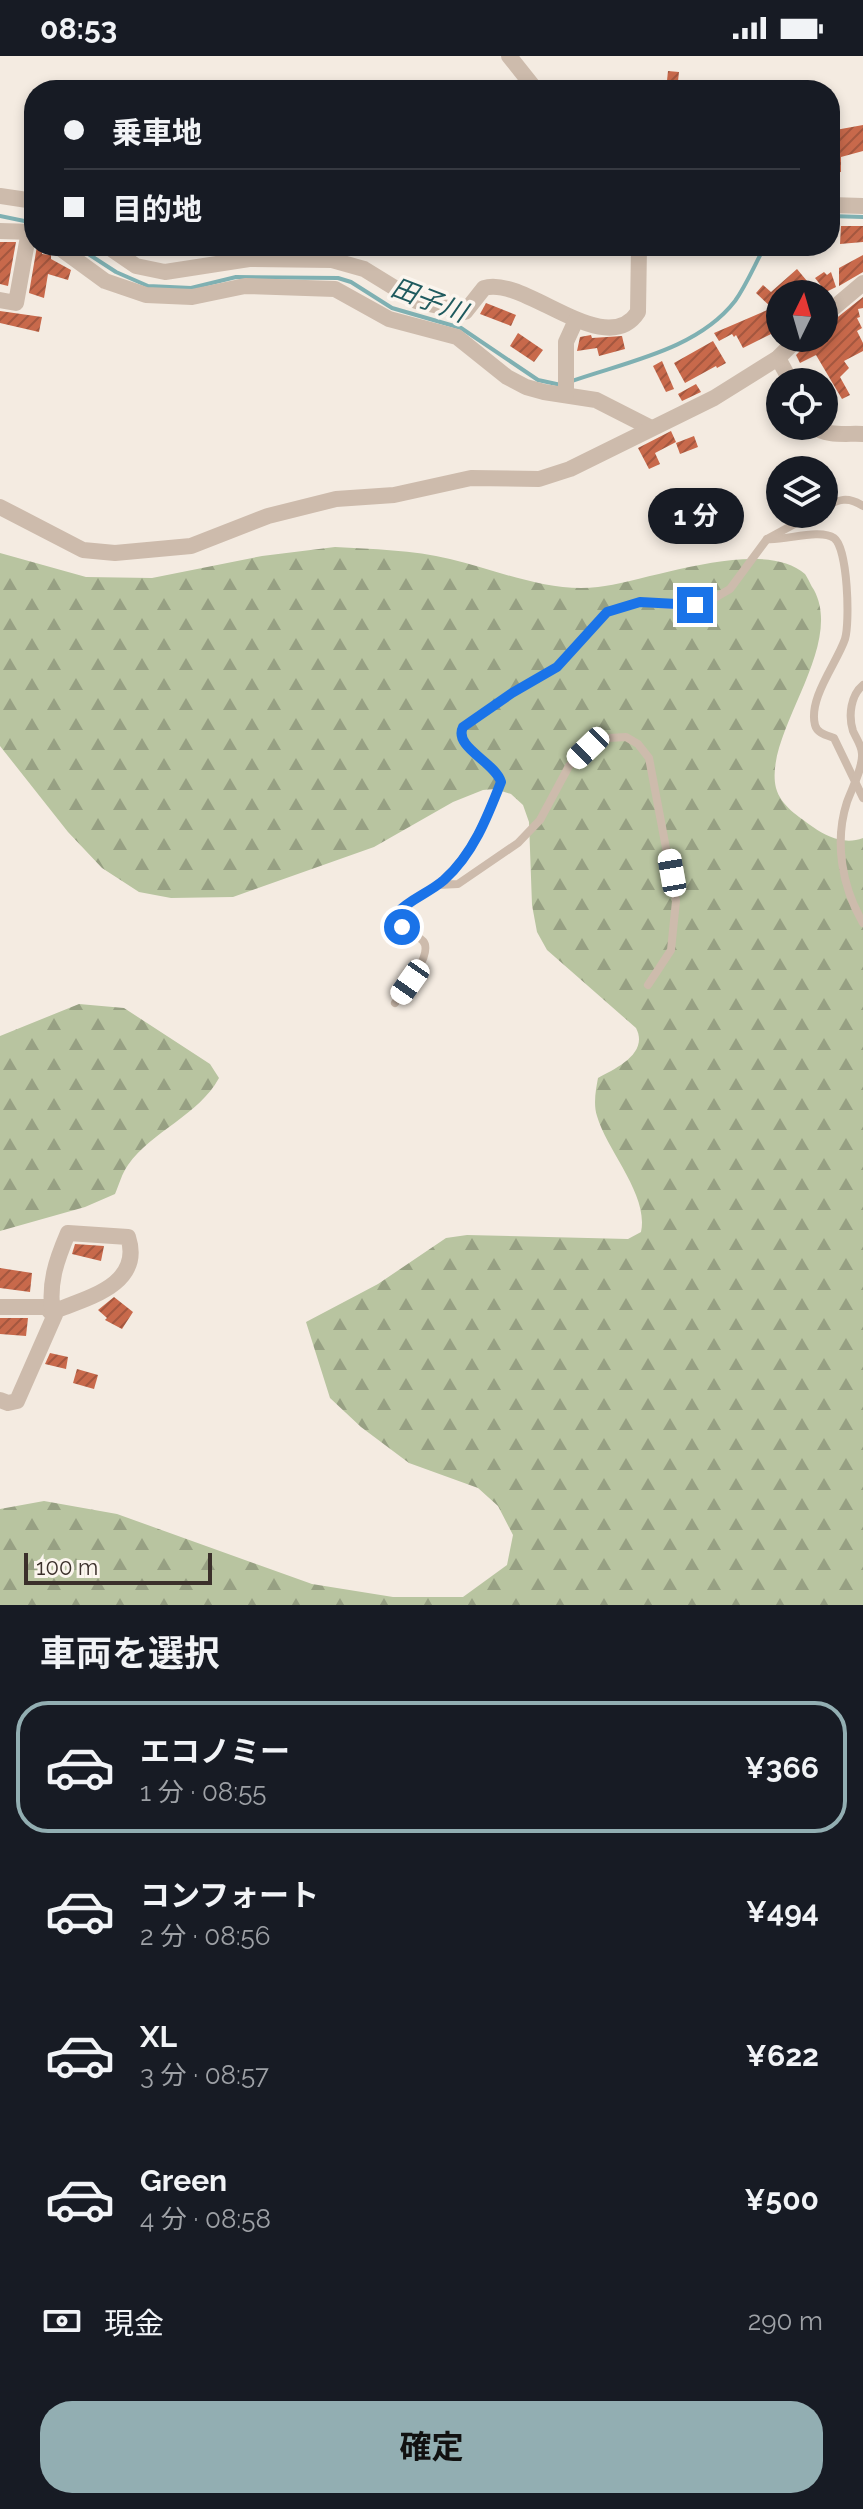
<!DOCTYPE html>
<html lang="ja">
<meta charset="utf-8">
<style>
:root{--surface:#171b24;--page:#242831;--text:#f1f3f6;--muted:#9ea1a6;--line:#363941;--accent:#92aeb2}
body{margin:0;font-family:Raleway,"Noto Sans JP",sans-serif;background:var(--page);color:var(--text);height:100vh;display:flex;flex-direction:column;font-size:30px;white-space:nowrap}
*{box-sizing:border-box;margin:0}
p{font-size:26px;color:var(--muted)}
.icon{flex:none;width:44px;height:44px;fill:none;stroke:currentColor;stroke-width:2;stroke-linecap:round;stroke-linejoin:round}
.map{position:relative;height:1549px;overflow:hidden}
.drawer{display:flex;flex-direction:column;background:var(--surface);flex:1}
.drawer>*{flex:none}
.top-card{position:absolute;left:24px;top:24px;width:816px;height:176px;border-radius:32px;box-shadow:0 4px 12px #0003;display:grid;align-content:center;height:176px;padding:0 40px;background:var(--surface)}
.needle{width:52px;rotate:5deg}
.buttons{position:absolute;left:766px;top:224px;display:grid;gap:16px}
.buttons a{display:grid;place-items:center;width:72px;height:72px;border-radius:50%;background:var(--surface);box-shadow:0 4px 12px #0003;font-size:40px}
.scale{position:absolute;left:24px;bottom:20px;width:188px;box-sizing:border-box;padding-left:8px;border:4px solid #3b302b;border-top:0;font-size:22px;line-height:28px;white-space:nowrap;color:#3b302b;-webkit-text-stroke:6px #fbf5ee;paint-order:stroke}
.end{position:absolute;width:36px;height:36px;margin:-18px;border:10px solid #1a73e8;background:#fff;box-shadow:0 0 0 4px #fff}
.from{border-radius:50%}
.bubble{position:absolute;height:56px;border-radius:28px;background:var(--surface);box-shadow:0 4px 12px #0003;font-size:26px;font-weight:700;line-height:56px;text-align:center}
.car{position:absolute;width:24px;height:48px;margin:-24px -12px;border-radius:10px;box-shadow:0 0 6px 2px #0007;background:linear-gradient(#fff 24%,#345 0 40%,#fff 0 76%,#345 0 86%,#fff 0)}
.top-card b{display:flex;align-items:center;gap:28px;height:76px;font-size:30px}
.top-card b+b{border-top:2px solid var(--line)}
.top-card i{width:20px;height:20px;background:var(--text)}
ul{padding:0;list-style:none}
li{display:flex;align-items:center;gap:24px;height:132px;margin:0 16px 12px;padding:0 24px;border:4px solid transparent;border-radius:32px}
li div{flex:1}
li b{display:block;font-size:30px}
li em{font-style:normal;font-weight:700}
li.current{border-color:var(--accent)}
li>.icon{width:72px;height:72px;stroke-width:1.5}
h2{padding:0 40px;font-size:36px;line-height:96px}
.pay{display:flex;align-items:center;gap:20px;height:88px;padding:0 40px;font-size:30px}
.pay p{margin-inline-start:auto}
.primary-button{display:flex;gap:16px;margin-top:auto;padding:16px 40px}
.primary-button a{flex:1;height:92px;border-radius:32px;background:var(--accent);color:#111;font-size:32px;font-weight:700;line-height:92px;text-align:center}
.status{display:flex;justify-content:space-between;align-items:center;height:56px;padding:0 40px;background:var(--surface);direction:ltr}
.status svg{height:22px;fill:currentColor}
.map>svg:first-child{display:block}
</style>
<div class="status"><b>08:53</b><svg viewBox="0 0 49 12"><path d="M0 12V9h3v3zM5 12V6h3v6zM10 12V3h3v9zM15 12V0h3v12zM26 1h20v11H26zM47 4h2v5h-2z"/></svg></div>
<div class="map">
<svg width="863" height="1549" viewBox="0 0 863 1549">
<defs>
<pattern id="forest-firs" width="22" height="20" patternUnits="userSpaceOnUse" patternTransform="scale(2)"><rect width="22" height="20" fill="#b8c4a0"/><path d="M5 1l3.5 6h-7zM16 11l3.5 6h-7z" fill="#97a083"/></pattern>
<pattern id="building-hatch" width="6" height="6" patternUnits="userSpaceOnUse" patternTransform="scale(2)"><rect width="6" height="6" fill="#c8694b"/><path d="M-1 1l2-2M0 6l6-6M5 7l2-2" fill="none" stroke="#a4573f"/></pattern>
</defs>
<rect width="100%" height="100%" fill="#f4ebe1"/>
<g fill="url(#forest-firs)">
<path d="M335,491C372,493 413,494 450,503C497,514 548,537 598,531C648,525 762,480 805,518C808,522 811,530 814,534C845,592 763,678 776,732C781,750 798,760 813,771C827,781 845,789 863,782V1549H0V1453L44,1445L117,1458L312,1528L393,1541H463L507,1509L513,1479L498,1450L478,1432L409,1407L361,1371L330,1342L306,1266L378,1228L446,1182L467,1179L628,1183L641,1176C649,1139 607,1095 597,1060C593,1048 596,1033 598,1022C617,1012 649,997 636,972L547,894L537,876L532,849L529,766L523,749L511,738L495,733L483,734L453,746L374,791L233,841L171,842L139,836L102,812L68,776L0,690V497L86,521L152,522L262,500Z"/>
<path d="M79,948L124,952L210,1008L219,1022C199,1059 152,1075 128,1109C122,1117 119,1129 115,1138L85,1151L0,1175V980Z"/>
</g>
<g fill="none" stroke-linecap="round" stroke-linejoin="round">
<g stroke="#7fb0b2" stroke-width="4">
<path d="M0,160L34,167"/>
<path d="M830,160L863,161"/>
<path d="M76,190L116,216L148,230L191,232L236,221L338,222L351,226L392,252L461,272L538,324L561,329"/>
<path d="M569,326C625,306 697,294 735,245C747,228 755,208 765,190"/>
</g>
</g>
<g fill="url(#building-hatch)">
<path d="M668,15L679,16L677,34H666Z"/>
<path d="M863,69V95L841,101V116L830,117V75Z"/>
<path d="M841,170H863V186L840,188Z"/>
<path d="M0,186H16L8,230L0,228Z"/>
<path d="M37,190L43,191L42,198L51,199V203L71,214L68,224L48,218L44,242L29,237Z"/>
<path d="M863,199V216L839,230V212Z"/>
<path d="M797,213L812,231L805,238H780L779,285L771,278L743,292L736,279L734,281L732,278L719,285L714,277L772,252L756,237L763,229L771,236Z"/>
<path d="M824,216L827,219L831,216L836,231L826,236L815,222Z"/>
<path d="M863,241V252L858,253L860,261L857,262L862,272L857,275L863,287V295L844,305L849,312L840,321L850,339L842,343L816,299L800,307L796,299L808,287L817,282H824V272Z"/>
<path d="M486,247L516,259L511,270L480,258Z"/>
<path d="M0,255L42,261L39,276L0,267Z"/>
<path d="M518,277L543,294L534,306L510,290Z"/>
<path d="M591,279L592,282L622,280L625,293L599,300L597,292L577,295L580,281Z"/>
<path d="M713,285L726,307L717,312L716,310L685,327L674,307Z"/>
<path d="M662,305L674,333L666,336L653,310Z"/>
<path d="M696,328L701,336L682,345L678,338Z"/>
<path d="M671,375L676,386L655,397L660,408L649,413L638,392Z"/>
<path d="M694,380L698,391L680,398L676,387Z"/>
<path d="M75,1188L104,1190L101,1205L72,1198Z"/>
<path d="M0,1212L32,1217L30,1236L0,1232Z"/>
<path d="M114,1241L133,1256L122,1273L105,1264L107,1262L98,1254Z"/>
<path d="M0,1262H28L26,1280L0,1278Z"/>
<path d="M50,1297L68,1301L66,1313L45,1308Z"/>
<path d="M77,1313L98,1319L94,1333L73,1327Z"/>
</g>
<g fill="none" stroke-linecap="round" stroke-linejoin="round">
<g stroke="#cdbbac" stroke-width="8">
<path d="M824,452C838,443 848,440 863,450"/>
<path d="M767,483C784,485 820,472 834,482C848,492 850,567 845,583C837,607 808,642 815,669C817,677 826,679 834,682L863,742"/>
<path d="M863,629C851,639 848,659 853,675C856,682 862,690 862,698C863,712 852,732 847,746C834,786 842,831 863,867"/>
<path d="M438,829L458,828L518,787L540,764L569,710L588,692L609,682L626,681L638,688L649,702L676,845L671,894L648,929"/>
<path d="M395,947C404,935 434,897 423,885C410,872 404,876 397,857C410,843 429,837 443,824C473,797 486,762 501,726C495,706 453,692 463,671L512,637L557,611L607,556L640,546L678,550L695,549L711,544L730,533L767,483L813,458"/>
</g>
<g stroke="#cdbbac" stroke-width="16">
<path d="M509,0L536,34"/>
<path d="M0,140L34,145"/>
<path d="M830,149L863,150"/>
<path d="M0,175L34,176"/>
<path d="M57,190L105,225L146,239L192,241L245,230L335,233L389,263L457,281L507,321L526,331L544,336L596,344L651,372"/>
<path d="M107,190L136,210L165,216L249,203L332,204L364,213L416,245L465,256L484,232C524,219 606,306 638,256L639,190"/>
<path d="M0,244L16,247L29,175"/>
<path d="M824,260L863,227"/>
<path d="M778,302L791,326"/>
<path d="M566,339V286L576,264"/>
<path d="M814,370C826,381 847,377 863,378"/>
<path d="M0,451L83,494L115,497L191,490L268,460L336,443L394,439L471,422L539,423L570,413L714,342L778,302L798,282"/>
<path d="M0,1251H46L53,1259"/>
<path d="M0,1344L8,1347L17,1345L57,1254C91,1241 143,1227 128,1181L68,1177C56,1205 48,1228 53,1259"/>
</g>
</g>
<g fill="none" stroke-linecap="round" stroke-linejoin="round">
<path stroke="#1a73e8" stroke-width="10" d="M402,871L397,857C410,843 429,837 444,824C473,798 487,762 501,726C495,706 453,691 463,671L512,637L557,611L607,556L640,546L695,549"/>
</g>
<g text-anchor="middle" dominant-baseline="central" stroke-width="7" stroke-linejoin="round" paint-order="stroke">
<g font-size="26" font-style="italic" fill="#1f5a5e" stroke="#fbf5ee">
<text transform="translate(429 244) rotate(21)">田子川</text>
</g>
</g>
</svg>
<div class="buttons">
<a><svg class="needle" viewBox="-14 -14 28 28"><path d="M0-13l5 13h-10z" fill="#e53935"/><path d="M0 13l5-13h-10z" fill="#9ea1a6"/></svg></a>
<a><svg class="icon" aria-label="locate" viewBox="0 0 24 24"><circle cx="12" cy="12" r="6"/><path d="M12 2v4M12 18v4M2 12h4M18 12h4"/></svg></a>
<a><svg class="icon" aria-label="layers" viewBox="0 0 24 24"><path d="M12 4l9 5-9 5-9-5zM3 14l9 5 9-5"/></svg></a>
</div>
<div class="scale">100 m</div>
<i class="end from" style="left:402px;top:871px"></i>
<i class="end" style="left:695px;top:549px"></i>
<div class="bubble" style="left:648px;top:432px;width:96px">1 分</div>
<i class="car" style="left:588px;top:692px;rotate:226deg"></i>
<i class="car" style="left:672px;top:817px;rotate:350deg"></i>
<i class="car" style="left:410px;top:926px;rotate:215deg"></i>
<div class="top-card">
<b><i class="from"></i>乗車地</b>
<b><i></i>目的地</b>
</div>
</div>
<section class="drawer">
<h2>車両を選択</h2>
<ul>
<li class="current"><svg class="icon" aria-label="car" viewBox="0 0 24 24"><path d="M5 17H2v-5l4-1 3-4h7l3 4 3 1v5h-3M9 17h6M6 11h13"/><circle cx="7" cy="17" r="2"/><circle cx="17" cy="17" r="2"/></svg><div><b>エコノミー</b><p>1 分 · 08:55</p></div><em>¥366</em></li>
<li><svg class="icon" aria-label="car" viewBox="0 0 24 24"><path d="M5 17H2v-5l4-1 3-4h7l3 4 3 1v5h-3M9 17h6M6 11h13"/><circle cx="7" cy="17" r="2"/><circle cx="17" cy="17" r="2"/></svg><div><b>コンフォート</b><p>2 分 · 08:56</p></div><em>¥494</em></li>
<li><svg class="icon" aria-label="car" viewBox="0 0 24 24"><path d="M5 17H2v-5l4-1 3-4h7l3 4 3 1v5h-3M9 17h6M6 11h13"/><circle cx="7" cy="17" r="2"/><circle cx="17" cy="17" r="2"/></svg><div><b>XL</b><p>3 分 · 08:57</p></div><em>¥622</em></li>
<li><svg class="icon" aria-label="car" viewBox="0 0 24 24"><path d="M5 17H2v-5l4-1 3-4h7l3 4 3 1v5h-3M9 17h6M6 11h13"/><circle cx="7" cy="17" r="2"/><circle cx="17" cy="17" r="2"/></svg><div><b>Green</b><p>4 分 · 08:58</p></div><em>¥500</em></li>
</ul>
<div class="pay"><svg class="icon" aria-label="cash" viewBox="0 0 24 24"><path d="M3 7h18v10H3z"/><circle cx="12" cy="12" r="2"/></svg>現金<p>290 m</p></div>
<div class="primary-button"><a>確定</a></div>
</section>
